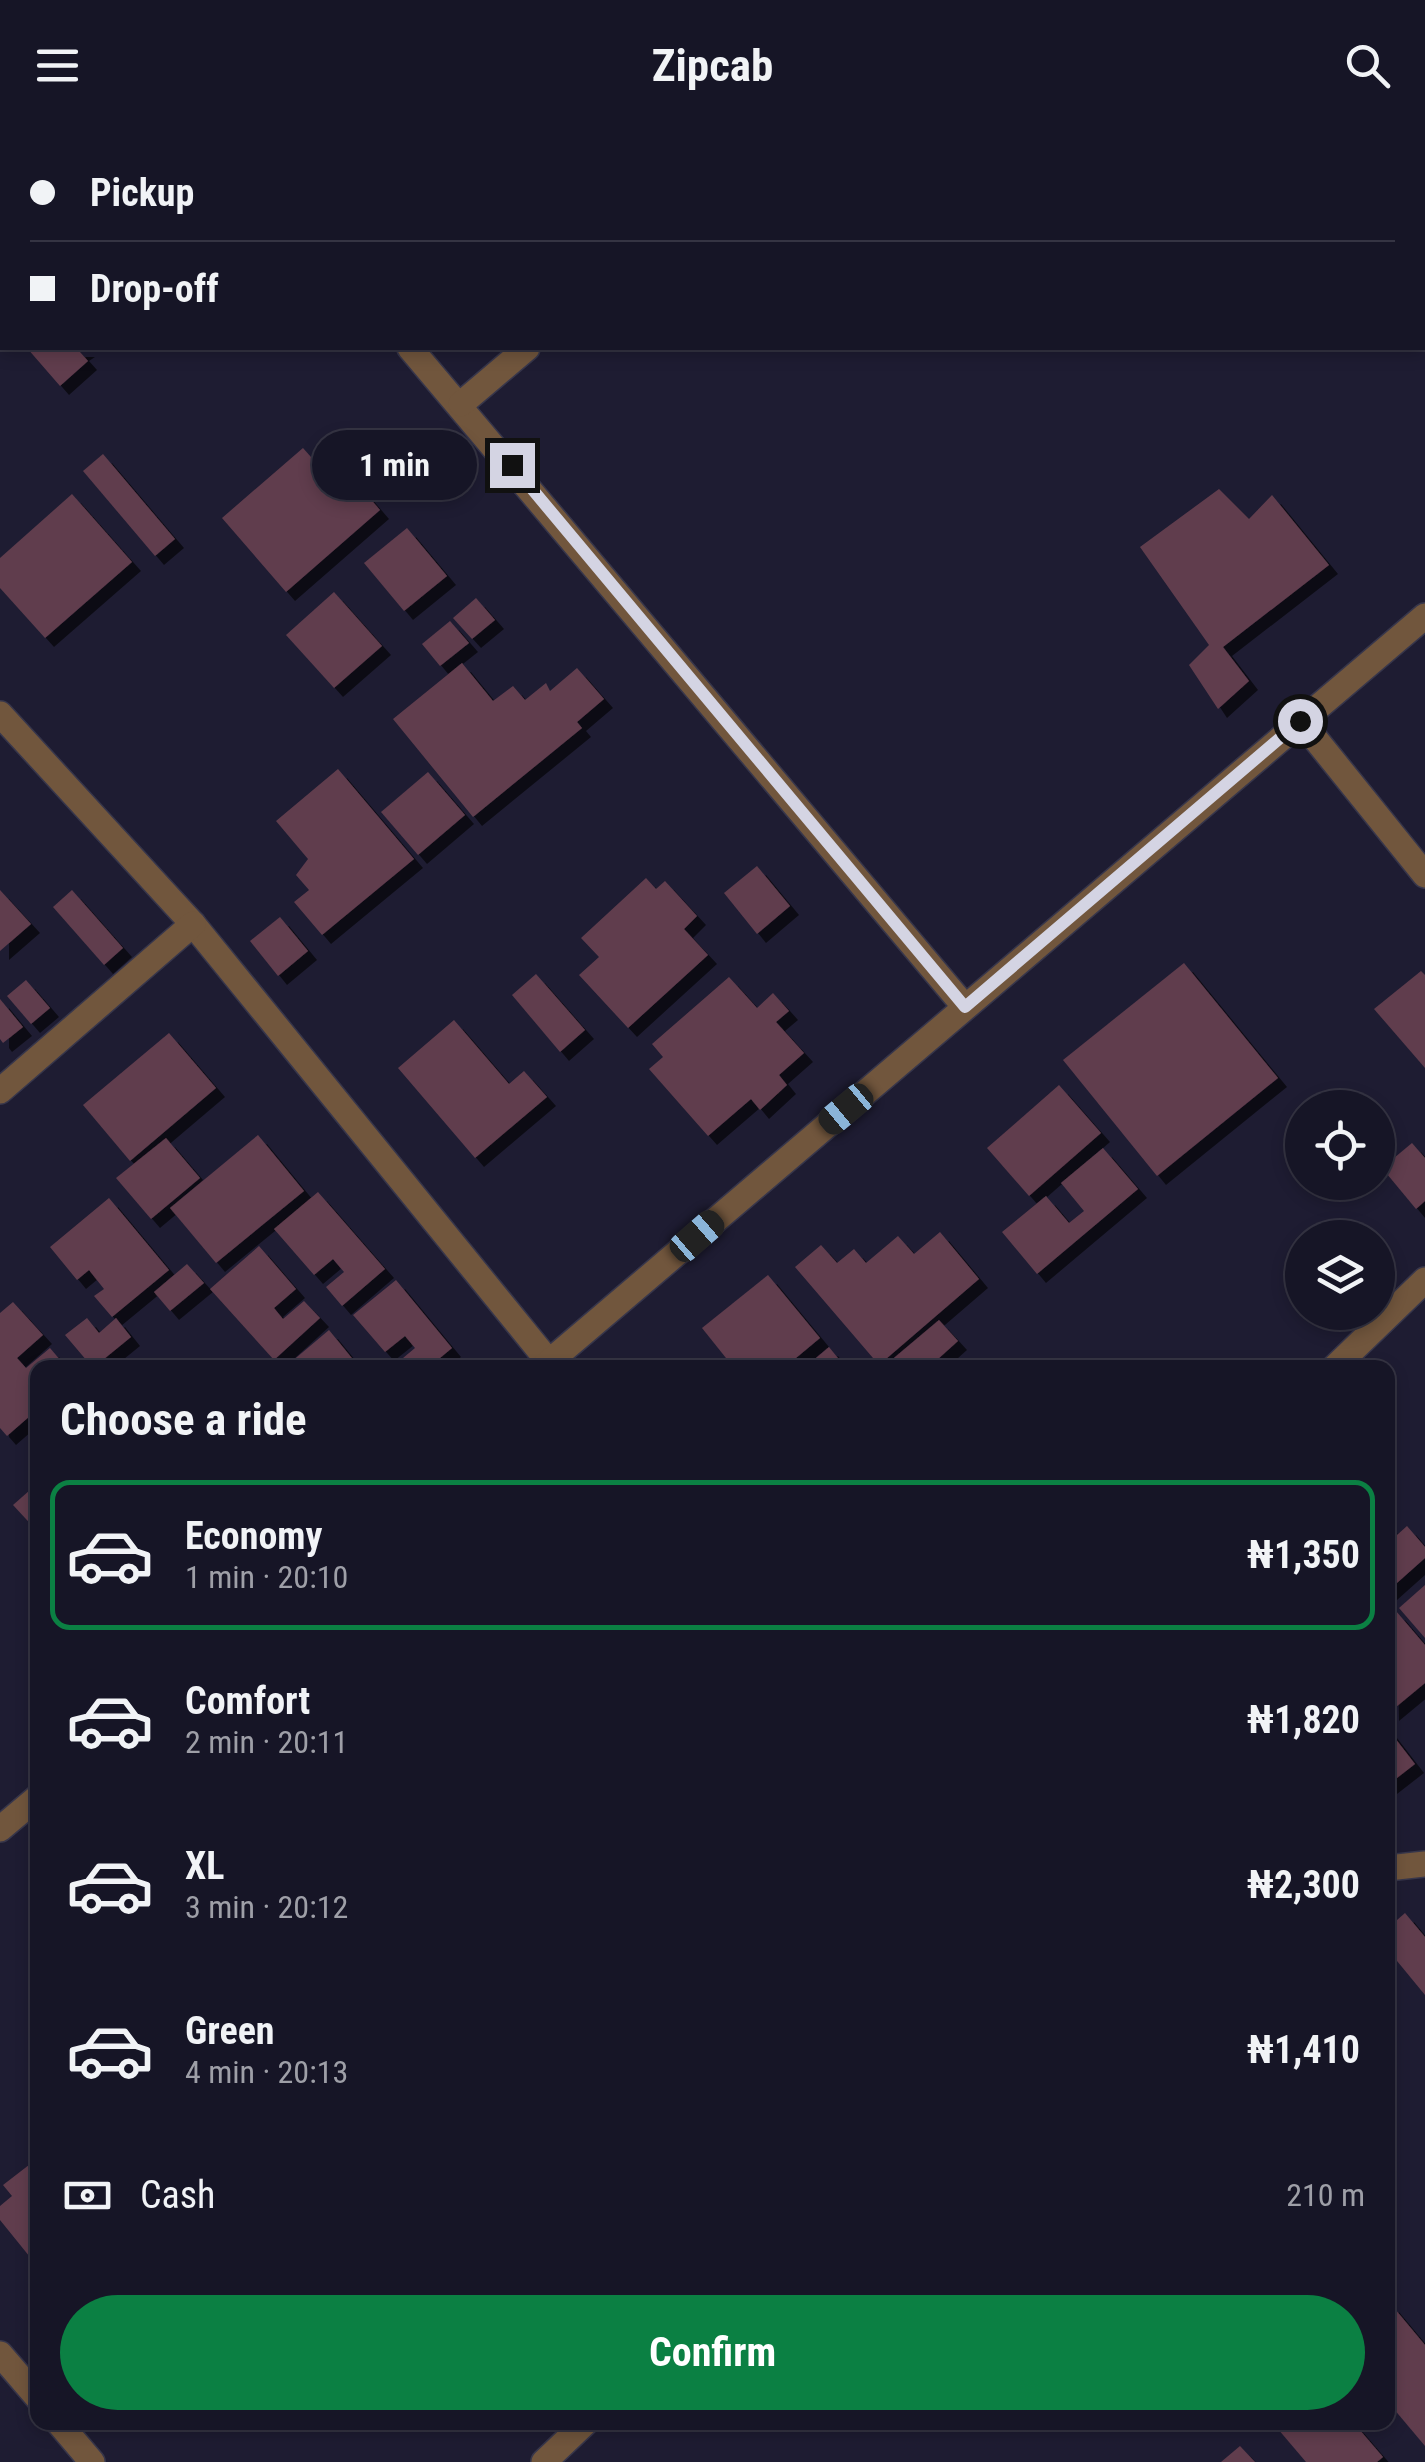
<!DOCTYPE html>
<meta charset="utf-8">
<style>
:root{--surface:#161526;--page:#232232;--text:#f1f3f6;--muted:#9e9fa7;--line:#353443;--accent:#0b8043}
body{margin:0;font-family:"Roboto Condensed",sans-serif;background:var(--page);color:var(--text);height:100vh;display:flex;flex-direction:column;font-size:38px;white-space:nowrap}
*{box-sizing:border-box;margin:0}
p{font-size:32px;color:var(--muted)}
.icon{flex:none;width:55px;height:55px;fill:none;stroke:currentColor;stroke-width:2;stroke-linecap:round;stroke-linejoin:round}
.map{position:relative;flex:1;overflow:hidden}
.details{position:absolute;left:30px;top:1230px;width:1365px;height:1070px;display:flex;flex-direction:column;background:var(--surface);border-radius:20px;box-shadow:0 5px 15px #0003,0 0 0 2px var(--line)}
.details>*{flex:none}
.guide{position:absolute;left:0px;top:0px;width:1425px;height:220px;box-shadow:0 5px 15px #0003,0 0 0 2px var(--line);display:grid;align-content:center;height:220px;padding:0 30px;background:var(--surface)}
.buttons{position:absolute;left:1285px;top:960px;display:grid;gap:20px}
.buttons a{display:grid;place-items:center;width:110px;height:110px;border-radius:50%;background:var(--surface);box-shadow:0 5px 15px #0003,0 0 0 2px var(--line);font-size:50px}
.end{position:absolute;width:45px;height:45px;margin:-22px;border:12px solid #d4d4e3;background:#111;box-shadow:0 0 0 5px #111}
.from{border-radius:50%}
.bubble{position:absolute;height:70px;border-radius:35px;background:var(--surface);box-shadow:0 5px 15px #0003,0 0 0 2px var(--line);font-size:32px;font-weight:700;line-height:70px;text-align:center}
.car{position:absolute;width:30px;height:60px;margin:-30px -15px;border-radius:12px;box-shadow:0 0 8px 2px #0007;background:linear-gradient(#222 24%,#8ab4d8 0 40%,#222 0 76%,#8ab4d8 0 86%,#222 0)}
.guide b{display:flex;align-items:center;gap:35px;height:95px;font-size:38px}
.guide b+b{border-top:2px solid var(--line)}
.guide i{width:25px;height:25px;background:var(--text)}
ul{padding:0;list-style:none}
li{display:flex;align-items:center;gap:30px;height:150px;margin:0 20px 15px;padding:0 10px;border:5px solid transparent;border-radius:20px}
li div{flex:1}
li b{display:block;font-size:38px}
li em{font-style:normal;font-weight:700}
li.active{border-color:var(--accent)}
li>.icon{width:90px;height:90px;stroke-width:1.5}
h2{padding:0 30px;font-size:45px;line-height:120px}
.pay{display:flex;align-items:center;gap:25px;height:110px;padding:0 30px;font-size:38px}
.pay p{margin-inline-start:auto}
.primary-button{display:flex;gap:20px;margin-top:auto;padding:20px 30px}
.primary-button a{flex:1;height:115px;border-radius:60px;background:var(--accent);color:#fff;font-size:40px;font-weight:700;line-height:115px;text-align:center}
header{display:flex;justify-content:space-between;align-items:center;height:130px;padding:0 30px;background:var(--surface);font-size:45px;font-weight:700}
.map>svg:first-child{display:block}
</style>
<header><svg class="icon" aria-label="menu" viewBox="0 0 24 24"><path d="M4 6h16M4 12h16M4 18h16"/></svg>Zipcab<svg class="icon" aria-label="search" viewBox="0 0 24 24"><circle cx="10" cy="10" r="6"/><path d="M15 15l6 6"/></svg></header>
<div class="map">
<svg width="1425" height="2332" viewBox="0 0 1425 2332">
<defs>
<filter id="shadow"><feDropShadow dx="9" dy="9" stdDeviation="0" flood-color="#0009"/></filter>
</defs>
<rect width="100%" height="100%" fill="#1e1c32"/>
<g fill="#603d4d" filter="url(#shadow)">
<path d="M27,218H86L80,222L88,231L60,256Z"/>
<path d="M303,318L326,344L339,332L380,380L286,462L222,388Z"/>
<path d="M103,324L175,409L155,426L83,341Z"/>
<path d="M1219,359L1249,389L1272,365L1329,435L1223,517L1249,551L1218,579L1189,535L1209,515L1140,417Z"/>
<path d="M72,364L132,432L45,508L0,458V428Z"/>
<path d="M407,398L447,446L404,481L364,433Z"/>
<path d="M334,462L382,516L334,558L286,505Z"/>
<path d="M476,468L495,490L472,509L453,488Z"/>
<path d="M450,491L469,513L440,536L422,514Z"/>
<path d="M462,533L493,571L513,556L525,570L546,553L550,561L577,538L604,569L577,592L582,598L473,687L393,589Z"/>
<path d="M338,639L414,729L322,805L294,772L309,760L296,745L308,729L276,691Z"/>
<path d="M428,642L465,685L418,725L381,682Z"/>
<path d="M757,736L790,776L757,804L724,763Z"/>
<path d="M646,748L656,759L665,751L697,786L684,799L708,825L628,898L579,845L599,827L581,808Z"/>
<path d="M0,760L31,794L0,821Z"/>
<path d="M72,760L123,818L104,835L53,777Z"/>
<path d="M280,787L308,821L278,846L250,811Z"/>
<path d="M1184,833L1278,948L1157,1046L1063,930Z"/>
<path d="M1421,841L1425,845V938L1374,879Z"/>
<path d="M536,844L585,900L560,922L512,865Z"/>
<path d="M729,847L757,878L773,863L789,881L776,892L804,923L779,945L787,955L760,980L751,969L708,1006L649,939L663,927L652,914Z"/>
<path d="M26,850L50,878L31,894L7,866Z"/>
<path d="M0,869L23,897L3,913L0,909Z"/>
<path d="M454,890L509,954L524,941L547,967L475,1028L398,938Z"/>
<path d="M169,903L216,958L130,1031L83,975Z"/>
<path d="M1059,955L1101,1003L1029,1066L987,1018Z"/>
<path d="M258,1005L304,1061L216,1133L170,1078Z"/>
<path d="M166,1008L200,1048L151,1089L116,1048Z"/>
<path d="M1412,1013L1425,1028V1071L1416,1079L1382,1038Z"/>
<path d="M1103,1018L1138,1059L1037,1144L1002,1102L1046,1066L1069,1093L1084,1081L1061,1053Z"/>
<path d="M318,1062L385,1139L342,1176L326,1157L344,1142L333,1129L314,1145L274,1099Z"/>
<path d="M109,1068L169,1140L112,1187L94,1166L104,1159L89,1140L77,1150L50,1117Z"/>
<path d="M940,1102L979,1149L879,1235L795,1137L821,1115L837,1133L854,1119L866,1133L898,1106L914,1124Z"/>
<path d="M259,1116L296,1159L274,1178L283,1189L304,1171L320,1188L274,1230L210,1159Z"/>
<path d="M187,1134L204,1153L170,1181L154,1162Z"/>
<path d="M768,1145L820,1208L784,1238H734L702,1198Z"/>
<path d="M396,1150L452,1218L428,1238H391L415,1218L405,1206L385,1222L353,1185Z"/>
<path d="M13,1172L43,1205L17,1228L26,1238L50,1218L67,1238H38V1279L7,1306L0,1298V1183Z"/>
<path d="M87,1188L99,1203L116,1188L131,1207L93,1238L65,1205Z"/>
<path d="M939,1190L958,1211L928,1238H882Z"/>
<path d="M329,1200L360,1238H284Z"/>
<path d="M829,1217L846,1238H804Z"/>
<path d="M38,1353V1402L13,1375Z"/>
<path d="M1388,1394L1397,1405L1407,1396L1425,1417V1428L1388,1461Z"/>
<path d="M1425,1455V1508L1399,1478Z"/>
<path d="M1396,1481L1425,1515V1553L1390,1582L1388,1488Z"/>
<path d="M1388,1599L1415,1634L1388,1655Z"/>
<path d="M1405,1783L1425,1807V1865L1388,1820V1798Z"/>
<path d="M38,2028V2137L0,2090V2076L12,2066L3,2055Z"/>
<path d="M1390,2173L1425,2215V2316L1388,2272Z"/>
<path d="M1272,2292H1353L1383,2327L1377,2332H1306Z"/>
<path d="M1240,2316L1255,2332H1221Z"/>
</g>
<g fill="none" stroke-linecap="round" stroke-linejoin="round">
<defs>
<g id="street">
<path d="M216,0L218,2"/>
<path d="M775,2L778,0"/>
<path d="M410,218L965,877"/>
<path d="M461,274L527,218"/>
<path d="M0,584L193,794L549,1232"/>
<path d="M1301,591L1425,745"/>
<path d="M0,961L193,794"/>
<path d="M542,1238L1425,486"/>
<path d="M1334,1238L1425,1150"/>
<path d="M0,1699L38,1667"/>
<path d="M1388,1738L1425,1734"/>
<path d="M0,2224L38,2268"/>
<path d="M58,2292L92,2332"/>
<path d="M544,2332L586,2292"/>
</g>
</defs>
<use href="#street" stroke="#37364b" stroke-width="28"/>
<use href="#street" stroke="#71563d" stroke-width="25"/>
</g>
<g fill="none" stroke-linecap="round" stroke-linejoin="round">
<path stroke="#d4d4e3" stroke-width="12" d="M512,335L965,877L1300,591"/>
</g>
</svg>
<div class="buttons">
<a><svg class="icon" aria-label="locate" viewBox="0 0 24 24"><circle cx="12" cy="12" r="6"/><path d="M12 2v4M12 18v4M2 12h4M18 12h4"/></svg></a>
<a><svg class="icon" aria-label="layers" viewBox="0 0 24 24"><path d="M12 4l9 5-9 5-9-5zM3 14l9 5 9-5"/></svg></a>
</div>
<i class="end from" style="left:1300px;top:591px"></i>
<i class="end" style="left:512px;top:335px"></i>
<div class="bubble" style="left:312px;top:300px;width:165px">1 min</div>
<i class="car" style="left:846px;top:979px;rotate:230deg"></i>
<i class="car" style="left:697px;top:1106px;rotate:49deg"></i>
<div class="guide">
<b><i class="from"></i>Pickup</b>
<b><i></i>Drop-off</b>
</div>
<section class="details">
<h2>Choose a ride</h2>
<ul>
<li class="active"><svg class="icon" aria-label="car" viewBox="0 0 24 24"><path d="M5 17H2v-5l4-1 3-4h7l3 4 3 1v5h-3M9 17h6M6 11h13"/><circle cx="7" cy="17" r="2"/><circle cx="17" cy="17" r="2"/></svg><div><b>Economy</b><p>1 min · 20:10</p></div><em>₦1,350</em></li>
<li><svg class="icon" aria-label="car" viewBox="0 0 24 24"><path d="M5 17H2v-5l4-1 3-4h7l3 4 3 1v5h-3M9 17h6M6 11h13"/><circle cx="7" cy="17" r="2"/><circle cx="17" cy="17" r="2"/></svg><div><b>Comfort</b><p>2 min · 20:11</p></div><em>₦1,820</em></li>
<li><svg class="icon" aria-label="car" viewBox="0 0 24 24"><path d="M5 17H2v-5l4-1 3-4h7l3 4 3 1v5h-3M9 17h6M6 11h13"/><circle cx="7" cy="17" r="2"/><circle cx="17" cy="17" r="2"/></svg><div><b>XL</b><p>3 min · 20:12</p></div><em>₦2,300</em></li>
<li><svg class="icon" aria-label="car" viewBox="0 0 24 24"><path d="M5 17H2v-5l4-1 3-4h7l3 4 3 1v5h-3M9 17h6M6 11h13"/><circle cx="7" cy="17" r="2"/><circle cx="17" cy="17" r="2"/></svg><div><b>Green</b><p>4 min · 20:13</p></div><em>₦1,410</em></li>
</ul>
<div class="pay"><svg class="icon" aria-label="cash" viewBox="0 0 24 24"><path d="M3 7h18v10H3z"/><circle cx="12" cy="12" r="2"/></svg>Cash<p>210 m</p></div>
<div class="primary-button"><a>Confirm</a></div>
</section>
</div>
